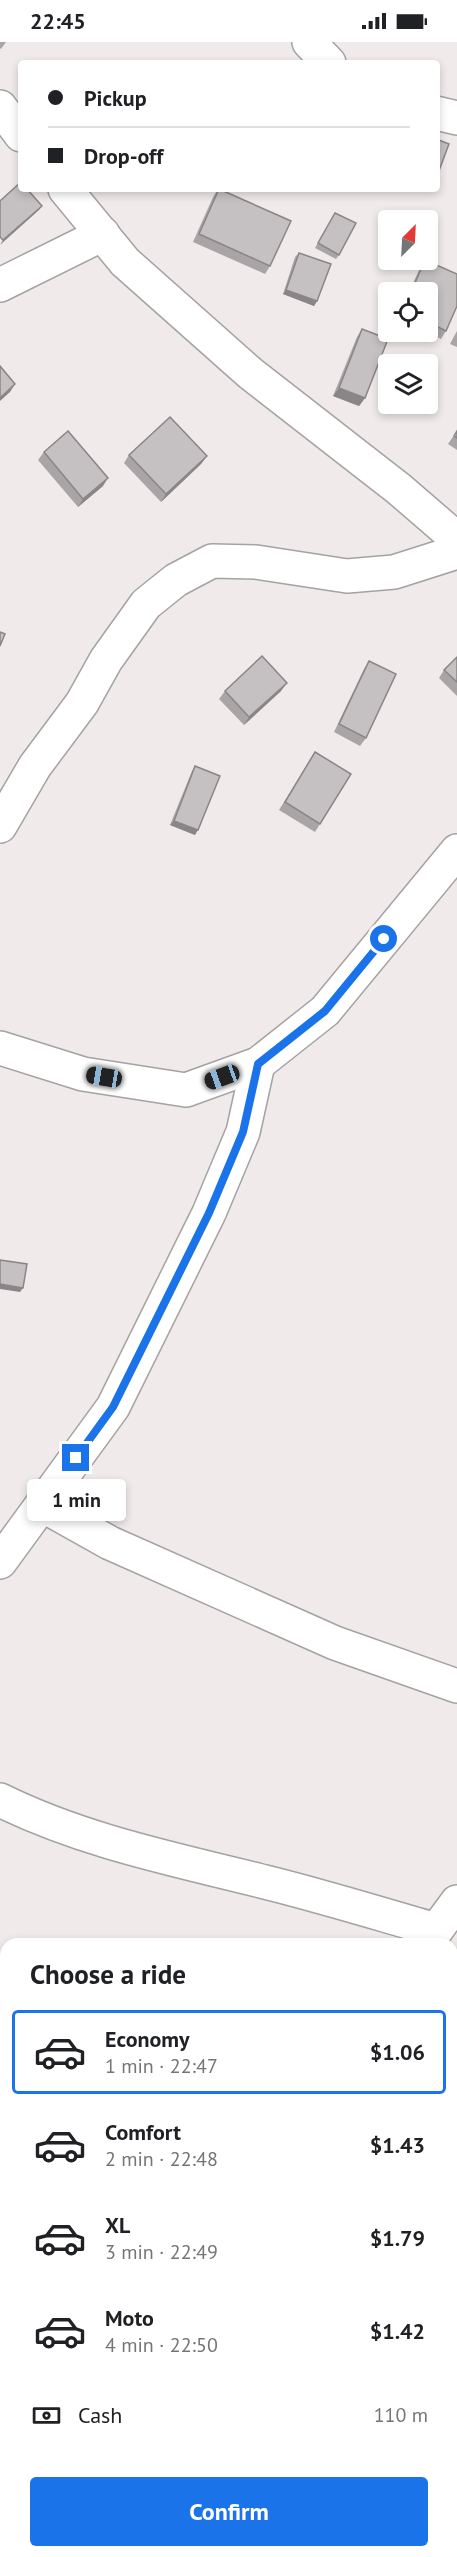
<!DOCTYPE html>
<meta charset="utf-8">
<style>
:root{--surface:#fff;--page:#f2f2f2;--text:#202124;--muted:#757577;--line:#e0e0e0;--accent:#1a73e8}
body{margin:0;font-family:"PT Sans",sans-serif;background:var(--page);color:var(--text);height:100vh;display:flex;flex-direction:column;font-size:22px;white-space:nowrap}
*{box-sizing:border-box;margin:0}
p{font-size:20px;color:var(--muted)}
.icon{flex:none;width:33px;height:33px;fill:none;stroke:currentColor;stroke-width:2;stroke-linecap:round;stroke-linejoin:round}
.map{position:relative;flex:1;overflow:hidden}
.panel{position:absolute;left:0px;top:1896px;width:458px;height:620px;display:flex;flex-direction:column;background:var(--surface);border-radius:18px 18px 0 0;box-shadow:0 3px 9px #0003}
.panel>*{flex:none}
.banner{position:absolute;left:18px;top:18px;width:422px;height:132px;border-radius:6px;box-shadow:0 3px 9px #0003;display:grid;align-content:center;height:132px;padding:0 30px;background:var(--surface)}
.needle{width:39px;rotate:24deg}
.tools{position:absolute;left:378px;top:168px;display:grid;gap:12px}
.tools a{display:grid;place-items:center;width:60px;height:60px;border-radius:6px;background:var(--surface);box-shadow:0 3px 9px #0003;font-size:30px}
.end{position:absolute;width:27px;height:27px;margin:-14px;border:8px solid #1a73e8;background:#fff;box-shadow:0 0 0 3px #fff}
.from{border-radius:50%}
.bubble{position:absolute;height:42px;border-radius:6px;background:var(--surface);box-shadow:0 3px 9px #0003;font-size:20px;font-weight:700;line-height:42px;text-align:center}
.car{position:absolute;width:18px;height:36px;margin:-18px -9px;border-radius:8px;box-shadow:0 0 4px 2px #0007;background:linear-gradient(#222 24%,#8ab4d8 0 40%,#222 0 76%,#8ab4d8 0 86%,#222 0)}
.banner b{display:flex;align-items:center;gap:21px;height:57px;font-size:22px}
.banner b+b{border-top:2px solid var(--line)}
.banner i{width:15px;height:15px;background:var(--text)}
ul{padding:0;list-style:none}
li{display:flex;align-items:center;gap:18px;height:84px;margin:0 12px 9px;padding:0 18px;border:3px solid transparent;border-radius:6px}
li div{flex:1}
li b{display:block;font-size:22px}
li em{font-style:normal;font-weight:700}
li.current{border-color:var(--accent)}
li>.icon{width:54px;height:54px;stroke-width:1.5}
h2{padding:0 30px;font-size:27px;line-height:72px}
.pay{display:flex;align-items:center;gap:15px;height:66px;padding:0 30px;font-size:22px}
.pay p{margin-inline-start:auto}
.cta{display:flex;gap:12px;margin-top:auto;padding:12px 30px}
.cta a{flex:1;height:69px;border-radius:6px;background:var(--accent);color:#fff;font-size:24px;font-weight:700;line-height:69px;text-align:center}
.status{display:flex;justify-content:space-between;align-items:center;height:42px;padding:0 30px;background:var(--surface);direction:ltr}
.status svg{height:16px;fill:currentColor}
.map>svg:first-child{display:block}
</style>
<div class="status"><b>22:45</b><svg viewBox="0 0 49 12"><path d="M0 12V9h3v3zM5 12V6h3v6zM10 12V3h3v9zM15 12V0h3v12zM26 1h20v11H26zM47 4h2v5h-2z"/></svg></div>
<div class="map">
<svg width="457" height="2515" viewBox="0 0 457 2515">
<rect width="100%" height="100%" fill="#f0eaeb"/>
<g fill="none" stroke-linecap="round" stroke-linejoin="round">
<defs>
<g id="street">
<path d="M309,0L329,21"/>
<path d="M0,65L21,93"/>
<path d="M436,71L457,76"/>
<path d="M65,147L125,220L250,331L399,447L457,497"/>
<path d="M0,243L103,192"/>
<path d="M0,784L35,724L82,661L106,618L146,562L176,538L212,519L256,520L347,534L394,530L457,510"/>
<path d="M0,1006L83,1032L186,1048L258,1022L325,969L457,809"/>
<path d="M42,1463L110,1501L335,1601L457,1644"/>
<path d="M0,1520L113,1365L209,1171L243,1090L258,1022"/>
<path d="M0,1758C85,1800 178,1818 269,1841C325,1855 380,1872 436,1888"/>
<path d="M426,1902L457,1860"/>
<path d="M452,1937L457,1939"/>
<path d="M0,2064L6,2066"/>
<path d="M0,2354L6,2351"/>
<path d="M0,2498L6,2490"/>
</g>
</defs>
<use href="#street" stroke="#a6a1a2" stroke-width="36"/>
<use href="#street" stroke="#fff" stroke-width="33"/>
</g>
<g fill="#a9a5a6">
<path d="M0,0H6L1,7L0,6Z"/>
<path d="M218,147L270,224L265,232L193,200L213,155Z"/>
<path d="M335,171L339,213L336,217L315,206Z"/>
<path d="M299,211L317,259L314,264L283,252L295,215Z"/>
<path d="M425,218L446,289L441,297L425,290H428V250H409L420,226Z"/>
<path d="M362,287L365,356L359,364L333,354L357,295Z"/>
<path d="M457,289V305L450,302Z"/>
<path d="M457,389V408L448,402Z"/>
<path d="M44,410L103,444L78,465L38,418Z"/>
<path d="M129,413L207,414L201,422L161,460L124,421Z"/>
<path d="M457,615V654L439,636L444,628Z"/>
<path d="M369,619L366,696L360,704L334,690L364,627Z"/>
<path d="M225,649H281L244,683L219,657Z"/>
<path d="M315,710L320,782L315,790L279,768Z"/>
<path d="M195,724V793L170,783L192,729Z"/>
<path d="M351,2510H377L373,2515H359Z"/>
</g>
<g fill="#8a8687">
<path d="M42,164L39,168L0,203L3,198Z"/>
<path d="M286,248L317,259L314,264L283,252Z"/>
<path d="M15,342L10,350L0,359V356Z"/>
<path d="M339,346L365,356L359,364L333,354Z"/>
<path d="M207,414L201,422L161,460L166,452Z"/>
<path d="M108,436L103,444L78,465L83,457Z"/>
<path d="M287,641L281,649L244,683L249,675Z"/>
<path d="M174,779L198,788L195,793L170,783Z"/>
<path d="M0,1242L23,1246L20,1250L0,1247Z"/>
</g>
<g fill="#c5c0c1" stroke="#8a8687" stroke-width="1.5">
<path d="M436,97L449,102L437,134H436Z"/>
<path d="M21,140V147H27L42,164L3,198L0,195V159Z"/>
<path d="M219,147L291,179L270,224L199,192Z"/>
<path d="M335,171L356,181L339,213L318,201Z"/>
<path d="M299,211L331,222L317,259L286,248Z"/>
<path d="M425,218L457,232V264L446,289L428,280V250H411Z"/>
<path d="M362,287L388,297L365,356L339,346Z"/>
<path d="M0,324L15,342L0,356Z"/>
<path d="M170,375L207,414L166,452L129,413Z"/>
<path d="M68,389L108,436L83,457L44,410Z"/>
<path d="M457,389V396L454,394Z"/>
<path d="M0,590L5,592L0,604Z"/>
<path d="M262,614L287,641L249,675L225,649Z"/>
<path d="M457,615V640L444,628Z"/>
<path d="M369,619L396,632L366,696L339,682Z"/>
<path d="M315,710L351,732L320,782L285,760Z"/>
<path d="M195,724L220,734L198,788L174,779Z"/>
<path d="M0,1218L27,1222L23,1246L0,1242Z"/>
<path d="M0,1975L4,1978L0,1984Z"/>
<path d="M368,2510H377L374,2513Z"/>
</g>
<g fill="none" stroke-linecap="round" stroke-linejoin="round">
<path stroke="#1a73e8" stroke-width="8" d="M76,1416L113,1365L209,1171L243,1090L258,1022L325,969L384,897"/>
</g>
</svg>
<div class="tools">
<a><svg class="needle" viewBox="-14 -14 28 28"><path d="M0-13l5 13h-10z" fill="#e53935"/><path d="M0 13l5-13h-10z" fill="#757577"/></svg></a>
<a><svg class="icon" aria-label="locate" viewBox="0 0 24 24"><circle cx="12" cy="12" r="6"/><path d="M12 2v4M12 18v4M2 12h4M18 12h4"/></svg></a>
<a><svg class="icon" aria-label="layers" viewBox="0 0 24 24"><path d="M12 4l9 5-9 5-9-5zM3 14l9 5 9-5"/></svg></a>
</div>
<i class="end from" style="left:384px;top:897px"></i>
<i class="end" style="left:76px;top:1416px"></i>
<div class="bubble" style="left:27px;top:1437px;width:99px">1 min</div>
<i class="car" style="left:104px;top:1035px;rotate:279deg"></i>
<i class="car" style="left:222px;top:1035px;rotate:250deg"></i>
<div class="banner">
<b><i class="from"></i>Pickup</b>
<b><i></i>Drop-off</b>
</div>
<section class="panel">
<h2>Choose a ride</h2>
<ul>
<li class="current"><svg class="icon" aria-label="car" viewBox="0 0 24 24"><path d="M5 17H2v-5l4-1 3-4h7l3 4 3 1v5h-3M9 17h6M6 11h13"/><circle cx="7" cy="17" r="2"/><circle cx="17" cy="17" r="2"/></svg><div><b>Economy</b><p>1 min · 22:47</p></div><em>$1.06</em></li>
<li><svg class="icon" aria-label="car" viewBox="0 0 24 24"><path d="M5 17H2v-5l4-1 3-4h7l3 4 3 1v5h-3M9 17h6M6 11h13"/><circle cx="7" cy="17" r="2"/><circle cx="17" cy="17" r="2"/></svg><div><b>Comfort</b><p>2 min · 22:48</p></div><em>$1.43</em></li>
<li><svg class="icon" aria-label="car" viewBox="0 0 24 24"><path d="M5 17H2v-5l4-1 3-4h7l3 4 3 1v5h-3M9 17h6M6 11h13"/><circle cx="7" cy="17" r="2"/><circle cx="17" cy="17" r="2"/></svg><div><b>XL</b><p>3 min · 22:49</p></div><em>$1.79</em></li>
<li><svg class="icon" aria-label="car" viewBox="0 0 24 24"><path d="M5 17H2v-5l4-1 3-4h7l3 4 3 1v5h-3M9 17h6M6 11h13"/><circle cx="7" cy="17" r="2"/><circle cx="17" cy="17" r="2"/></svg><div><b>Moto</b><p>4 min · 22:50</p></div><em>$1.42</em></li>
</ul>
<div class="pay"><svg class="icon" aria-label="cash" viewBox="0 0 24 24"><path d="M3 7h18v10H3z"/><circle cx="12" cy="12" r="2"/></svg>Cash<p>110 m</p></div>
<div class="cta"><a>Confirm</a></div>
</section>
</div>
